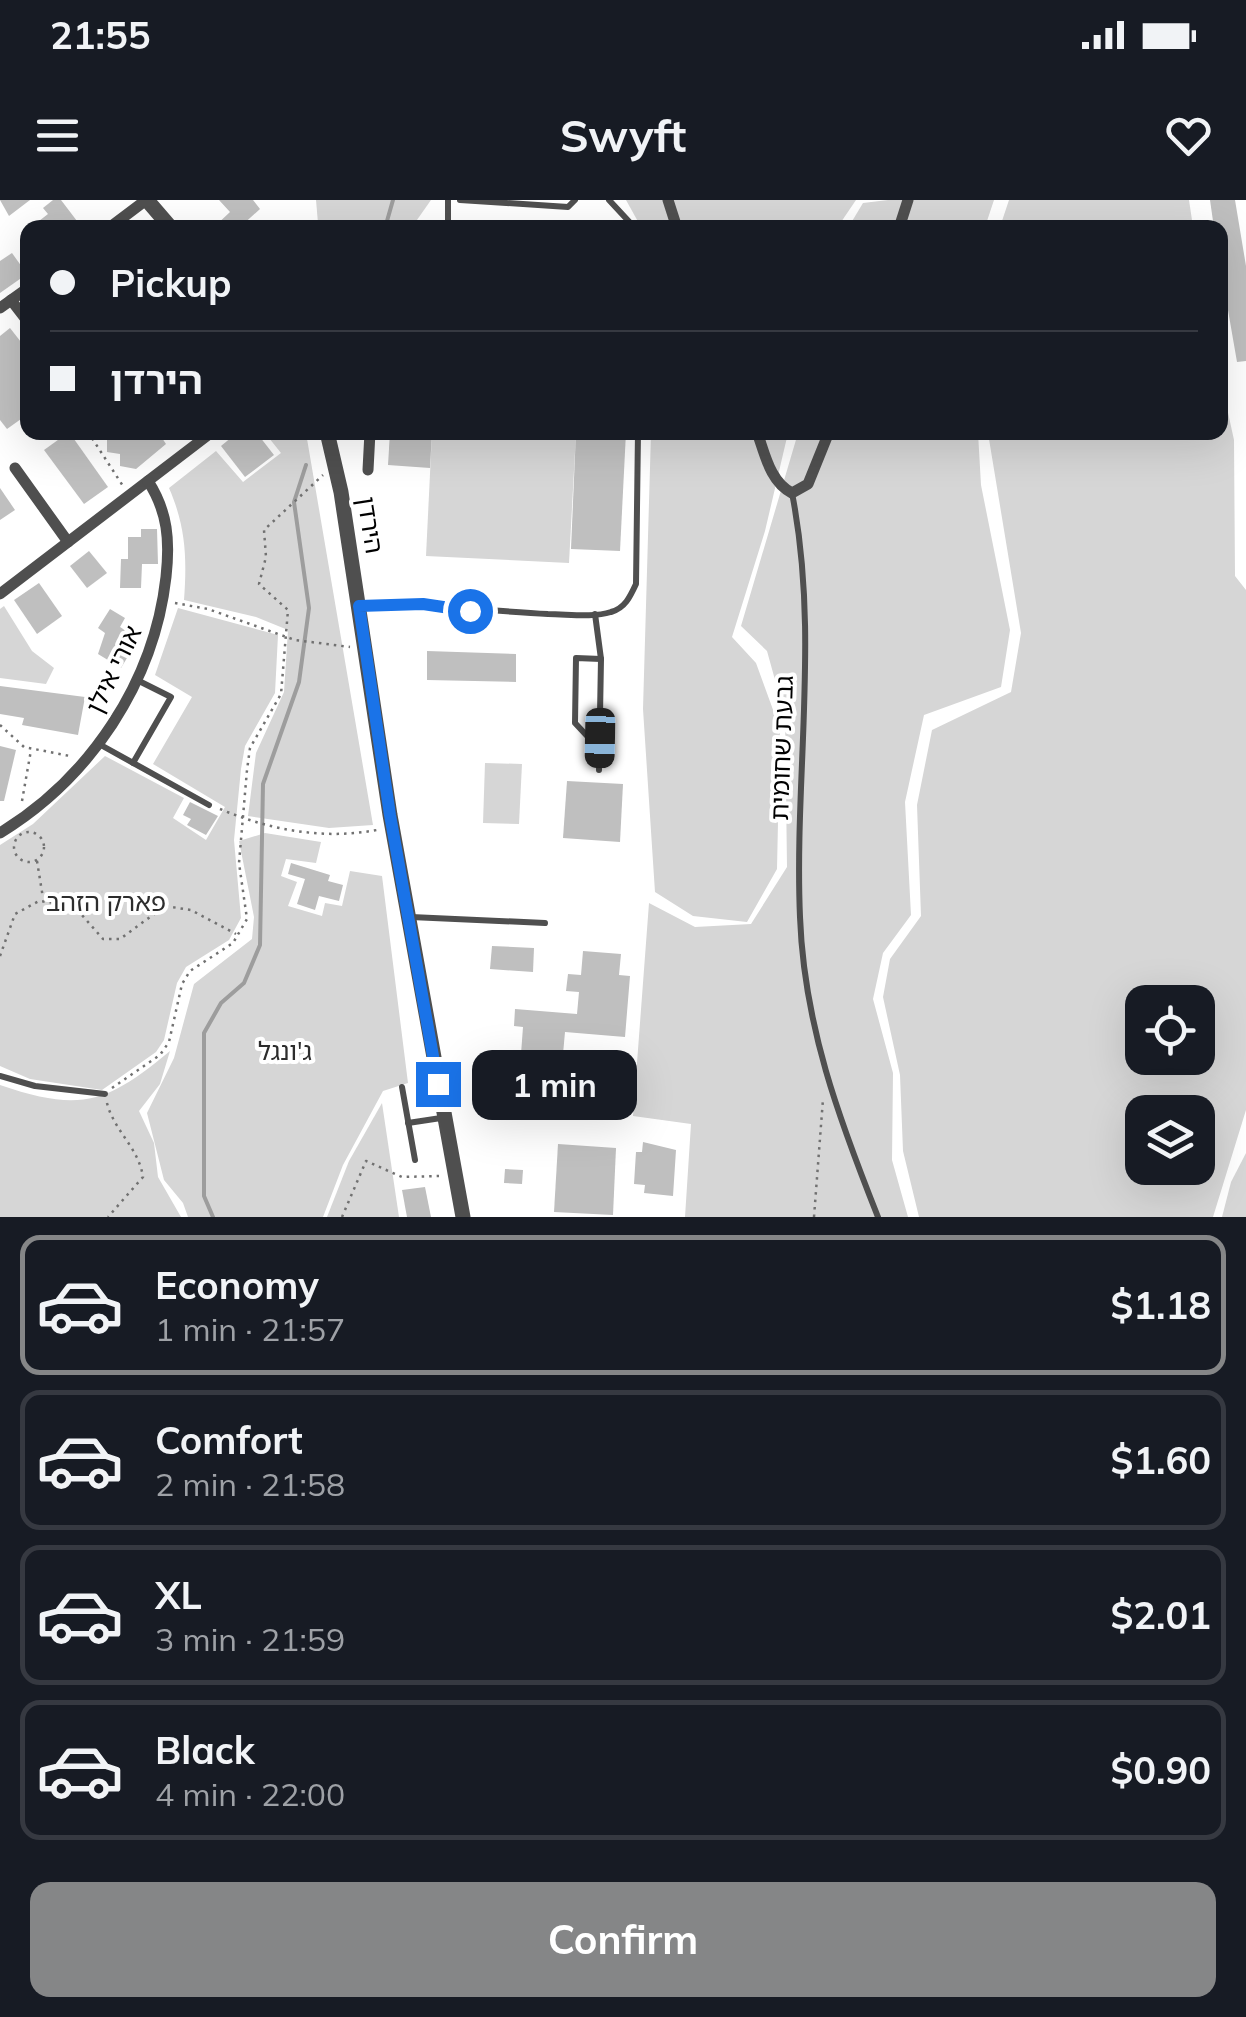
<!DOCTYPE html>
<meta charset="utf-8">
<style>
:root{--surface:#171b24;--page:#242831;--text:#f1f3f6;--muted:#9ea1a6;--line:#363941;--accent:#858687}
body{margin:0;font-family:Mulish,"Noto Sans Hebrew",sans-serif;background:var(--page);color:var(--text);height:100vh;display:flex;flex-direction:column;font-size:38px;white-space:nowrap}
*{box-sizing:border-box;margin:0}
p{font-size:32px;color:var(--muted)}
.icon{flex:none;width:55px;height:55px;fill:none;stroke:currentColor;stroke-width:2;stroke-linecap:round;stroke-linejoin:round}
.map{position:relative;height:1017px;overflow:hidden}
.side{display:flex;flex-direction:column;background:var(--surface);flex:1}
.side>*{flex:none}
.hud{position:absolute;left:20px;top:20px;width:1208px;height:220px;border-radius:20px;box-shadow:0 10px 40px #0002;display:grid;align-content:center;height:220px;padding:0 30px;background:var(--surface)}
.tools{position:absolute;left:1125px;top:785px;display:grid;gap:20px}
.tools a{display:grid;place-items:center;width:90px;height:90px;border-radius:20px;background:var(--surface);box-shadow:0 10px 40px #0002;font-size:50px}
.end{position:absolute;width:45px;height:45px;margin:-22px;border:12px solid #1a73e8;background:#fff;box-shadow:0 0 0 5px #fff}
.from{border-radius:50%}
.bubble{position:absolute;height:70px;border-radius:20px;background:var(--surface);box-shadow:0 10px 40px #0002;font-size:32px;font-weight:700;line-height:70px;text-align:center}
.car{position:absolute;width:30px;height:60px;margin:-30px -15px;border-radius:12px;box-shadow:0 0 8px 2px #0007;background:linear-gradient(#222 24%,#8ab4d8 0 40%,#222 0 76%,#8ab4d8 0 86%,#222 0)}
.hud b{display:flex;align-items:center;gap:35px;height:95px;font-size:38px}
.hud b+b{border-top:2px solid var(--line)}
.hud i{width:25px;height:25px;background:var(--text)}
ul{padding:18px 0 0;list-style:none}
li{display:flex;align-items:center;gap:30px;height:140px;margin:0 20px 15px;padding:0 10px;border:5px solid var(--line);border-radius:20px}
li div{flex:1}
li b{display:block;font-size:38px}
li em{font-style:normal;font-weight:700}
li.selected{border-color:var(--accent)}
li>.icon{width:90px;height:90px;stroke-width:1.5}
.cta{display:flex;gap:20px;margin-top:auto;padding:20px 30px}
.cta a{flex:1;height:115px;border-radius:20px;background:var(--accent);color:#fff;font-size:40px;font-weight:700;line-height:115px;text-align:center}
.status{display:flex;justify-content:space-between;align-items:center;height:70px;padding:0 50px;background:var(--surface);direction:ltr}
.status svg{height:28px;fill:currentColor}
header{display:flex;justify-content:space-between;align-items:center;height:130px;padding:0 30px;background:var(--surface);font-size:45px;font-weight:700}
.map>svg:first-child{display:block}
</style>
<div class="status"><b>21:55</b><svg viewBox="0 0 49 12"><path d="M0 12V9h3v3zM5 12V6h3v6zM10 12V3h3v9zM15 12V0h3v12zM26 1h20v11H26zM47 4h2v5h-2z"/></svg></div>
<header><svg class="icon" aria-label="menu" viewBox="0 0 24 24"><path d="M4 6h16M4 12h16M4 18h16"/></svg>Swyft<svg class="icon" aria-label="heart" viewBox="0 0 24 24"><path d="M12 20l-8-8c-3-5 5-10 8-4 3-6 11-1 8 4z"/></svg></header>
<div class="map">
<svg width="1246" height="1017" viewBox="0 0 1246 1017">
<rect width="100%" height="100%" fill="#fff"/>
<g fill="#d6d6d6" fill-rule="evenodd">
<path d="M316,0H431L412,27L325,28L318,23Z"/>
<path d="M626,0H856L837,28L641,27Z"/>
<path d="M888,0H994L985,27L848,28L863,3Z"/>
<path d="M1009,0H1189L1193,27H1000Z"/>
<path d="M1220,176L1234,240L1235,376L1246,390V910L1213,1017H919L903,951L900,875L883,797L890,759L921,716L917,605L932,530L1011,492L1021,433L988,233L1220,232ZM1142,802H1198V858H1142ZM1142,912H1198V968H1142Z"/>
<path d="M265,233H306L373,625L329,628L248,616L256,553L284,492L288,430L256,417L184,400C187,359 186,327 169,288L216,251L243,282L281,253Z"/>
<path d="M432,233H576L569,363L426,356Z"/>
<path d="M651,233H788L765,331L732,437L756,463L780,529L777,669L747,722L693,716L655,692L643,509Z"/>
<path d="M798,233H978L981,285L1010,430L1001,487L924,515L905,602L911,715L883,753L873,799L893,873L892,960L908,1017H685L691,924L633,916L649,703L695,727L751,724L787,667L785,516L767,451L741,426Z"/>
<path d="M4,406L32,451L54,468L46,484L0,478V409Z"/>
<path d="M178,408L278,435L275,493L245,546L241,569L234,640L241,718L229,740L186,767L177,783L164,840L156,852L102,890L30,879L0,866V645L33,624L105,556L184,598L173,618L206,640L225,607L153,564L192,497L155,475Z"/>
<path d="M485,563L522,564L519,624L483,623Z"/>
<path d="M265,633L321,642L316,663L286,659L281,676L297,682L288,706L322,716L325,703L342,706L350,671L382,676L408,883L383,891L343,965L323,1017H188L183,1003L164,980L147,913L174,858L194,784L252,739L254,717L239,641Z"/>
<path d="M170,851L160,884L139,911L154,943L158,977L181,1017H0V885C82,913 107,903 170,851Z"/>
<path d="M382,903L399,1017H327L349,961Z"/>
<path d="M1246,953V1017H1222L1231,982Z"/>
</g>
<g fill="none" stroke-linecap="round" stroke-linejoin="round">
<g stroke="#9d9d9d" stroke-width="4">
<path d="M385,28L393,0"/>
<path d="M213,1017L204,996V833L221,803L244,783L260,745L263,584L299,482L309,408L294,302L306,265"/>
</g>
</g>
<g fill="#bfbfbf">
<path d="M0,0H30L9,16Z"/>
<path d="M53,0H61L77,21L69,28H30L48,14L43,8Z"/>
<path d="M219,0H253L260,9L239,28H213L230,12Z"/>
<path d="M1210,0H1235L1246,66V161L1237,162L1220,64V28H1214Z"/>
<path d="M12,53L27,74L0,93V61Z"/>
<path d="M10,128L28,151V214L7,229L0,220V136Z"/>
<path d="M69,232L108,287L84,304L44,250Z"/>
<path d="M107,232H158L166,244L136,269L120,266V254L107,252Z"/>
<path d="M238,232H256L274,255L245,277L221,246Z"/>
<path d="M390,232H432L430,268L388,265Z"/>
<path d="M576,232H626L620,351L571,349Z"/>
<path d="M0,288L15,310L0,320Z"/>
<path d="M141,329H157L158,364H142L141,388H120L121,359H128V337H141Z"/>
<path d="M89,351L107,373L87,388L70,366Z"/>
<path d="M39,383L62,416L37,434L14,400Z"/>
<path d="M110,409L125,418L120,427L131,434L123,448L130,453L121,468L98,454L105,433L98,428Z"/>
<path d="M427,451L516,454V482L427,480Z"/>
<path d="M0,486L85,497L78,535L22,525L24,518L0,514Z"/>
<path d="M0,546L16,550L4,601H0Z"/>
<path d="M567,581L623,584L620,642L563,638Z"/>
<path d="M190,602L218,616L206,635L187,625L191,619L183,615Z"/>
<path d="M291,663L330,675L328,681L343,685L339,701L319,696L315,710L297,704L305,679L288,674Z"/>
<path d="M492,746L534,748L533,772L490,769Z"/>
<path d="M583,751L621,754L619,775L630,776L625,837L565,832L558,909L508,905L513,853L521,854L523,827L514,826L515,809L577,814L579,792L566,791L568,774L581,775Z"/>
<path d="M643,942L676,950L673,996L644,993L645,985L634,984L636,952H642Z"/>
<path d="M558,944L616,948L613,1015L554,1012Z"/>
<path d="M505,969L523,970L522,984L504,983Z"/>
<path d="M425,987L431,1017H407L402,990Z"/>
</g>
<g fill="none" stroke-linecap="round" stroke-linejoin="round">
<g stroke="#717171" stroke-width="2.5" stroke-dasharray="2.5 5" stroke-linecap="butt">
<path d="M88,232L123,286"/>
<path d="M175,403L208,409L295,440L350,447"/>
<path d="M0,525L24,547L70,556"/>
<path d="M22,601L31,550"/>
<path d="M220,609C270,630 323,640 377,630"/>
<circle cx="29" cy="647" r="15"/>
<path d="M37,661L43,698"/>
<path d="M0,756L15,714L39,701L73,705L103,739H120L165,706L191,710L236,734"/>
<path d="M112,888L160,855L169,842L182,784L190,771L233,743L247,719L239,663L247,570L250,548L281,494L288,410L259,384L266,357L264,330L323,275"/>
<path d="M107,903C114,931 139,948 143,977L108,1017"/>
<path d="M342,1017L366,961L402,977L439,976"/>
<path d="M814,1017L823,899"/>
</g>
<g stroke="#4f4f4f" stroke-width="6">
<path d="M460,0L568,7L575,0"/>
<path d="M609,0L635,28"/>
<path d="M434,28L448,24V0"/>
<path d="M792,293C820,435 794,575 800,717C804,825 839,919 878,1017"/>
<path d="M359,406C422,402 485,411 548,414C568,414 592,418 611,412C625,408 630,397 636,384L638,232"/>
<path d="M595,414L601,459L599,570"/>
<path d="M600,538H589L575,523L576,458L601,459"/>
<path d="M99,544L209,605"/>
<path d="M133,563L171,497L137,480"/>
<path d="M411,717L545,723"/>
<path d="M0,876L35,886L105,894"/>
<path d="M402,887L415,960"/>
<path d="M408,923L441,918"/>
</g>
<g stroke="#4f4f4f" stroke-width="11">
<path d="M668,0L677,28"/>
<path d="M109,28L146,0"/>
<path d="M899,28L908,0"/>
<path d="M11,100L28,122"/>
<path d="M0,108L28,88"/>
<path d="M757,232C765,254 770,282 792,293L808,284L829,232"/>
<path d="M15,268L68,342"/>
<path d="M368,270L370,232"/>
<path d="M0,394L212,232"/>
<path d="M0,633C90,578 154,483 166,377C170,341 168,312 148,281"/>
</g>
<g stroke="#4f4f4f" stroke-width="15">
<path d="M147,0L171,28"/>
<path d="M327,232L341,292L390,615L463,1017"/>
</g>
</g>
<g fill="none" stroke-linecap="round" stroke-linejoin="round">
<path stroke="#1a73e8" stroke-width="12" d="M438,884L390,615L359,406L423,404L470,411"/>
</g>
<g text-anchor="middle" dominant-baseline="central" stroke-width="8" stroke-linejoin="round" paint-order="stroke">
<g font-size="25" fill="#000" stroke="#fff">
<text transform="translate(371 325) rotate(81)">הירדן</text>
<text transform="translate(113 469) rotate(-64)">אורי אילן</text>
<text transform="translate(781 548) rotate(-88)">גבעת שחומית</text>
</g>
<g font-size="25" fill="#2d2d2d" stroke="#fff">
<text x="106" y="701">פארק הזהב</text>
<text x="285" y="850">ג'ונגל</text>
</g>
</g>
</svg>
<div class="tools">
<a><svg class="icon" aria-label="locate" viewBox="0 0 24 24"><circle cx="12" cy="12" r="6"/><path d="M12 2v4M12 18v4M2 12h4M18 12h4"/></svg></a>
<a><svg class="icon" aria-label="layers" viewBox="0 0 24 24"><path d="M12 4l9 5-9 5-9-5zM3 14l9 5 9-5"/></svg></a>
</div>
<i class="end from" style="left:470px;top:411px"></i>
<i class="end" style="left:438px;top:884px"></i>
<div class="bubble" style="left:472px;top:850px;width:165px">1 min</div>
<i class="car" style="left:600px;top:538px;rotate:181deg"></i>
<div class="hud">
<b><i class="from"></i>Pickup</b>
<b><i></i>הירדן</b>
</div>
</div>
<section class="side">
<ul>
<li class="selected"><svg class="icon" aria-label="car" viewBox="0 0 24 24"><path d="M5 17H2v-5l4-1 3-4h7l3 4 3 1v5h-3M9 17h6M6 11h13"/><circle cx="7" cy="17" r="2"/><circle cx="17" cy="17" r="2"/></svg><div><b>Economy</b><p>1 min · 21:57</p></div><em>$1.18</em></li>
<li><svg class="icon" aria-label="car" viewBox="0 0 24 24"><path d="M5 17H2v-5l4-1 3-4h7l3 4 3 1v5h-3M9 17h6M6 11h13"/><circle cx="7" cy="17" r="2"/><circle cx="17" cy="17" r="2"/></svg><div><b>Comfort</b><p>2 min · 21:58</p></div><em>$1.60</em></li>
<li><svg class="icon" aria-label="car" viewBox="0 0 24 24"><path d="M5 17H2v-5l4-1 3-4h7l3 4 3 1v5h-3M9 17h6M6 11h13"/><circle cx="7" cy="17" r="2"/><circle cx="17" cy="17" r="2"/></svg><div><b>XL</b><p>3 min · 21:59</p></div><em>$2.01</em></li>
<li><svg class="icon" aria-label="car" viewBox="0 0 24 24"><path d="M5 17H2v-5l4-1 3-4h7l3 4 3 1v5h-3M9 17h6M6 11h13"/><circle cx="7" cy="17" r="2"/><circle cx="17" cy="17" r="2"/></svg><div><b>Black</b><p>4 min · 22:00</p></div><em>$0.90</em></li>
</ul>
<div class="cta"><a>Confirm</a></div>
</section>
